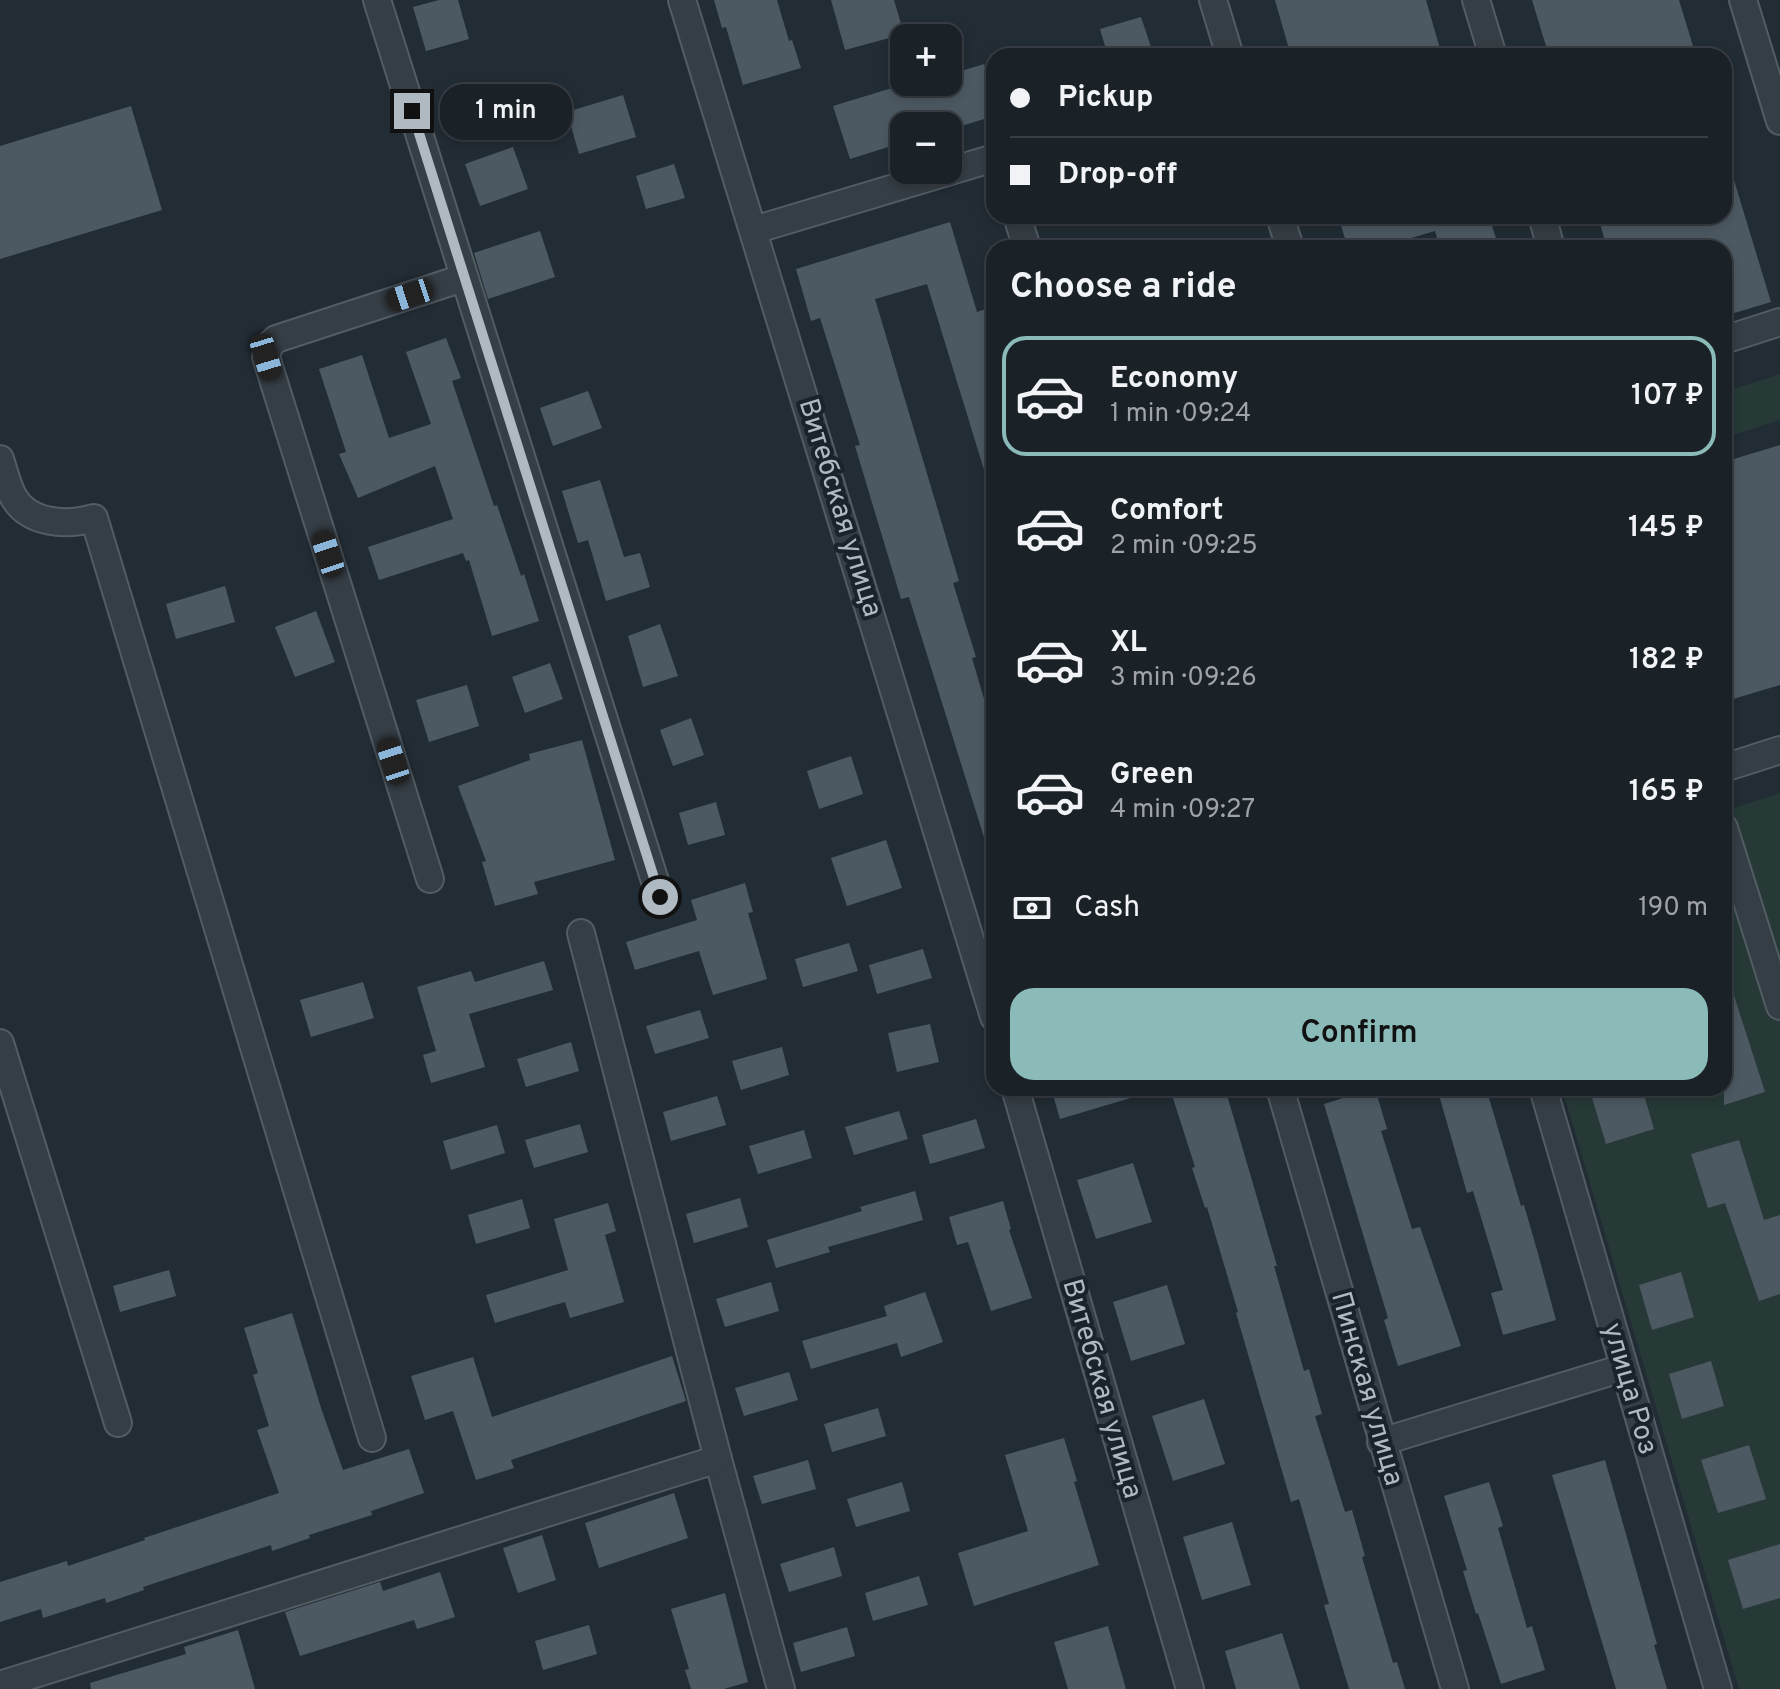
<!DOCTYPE html>
<meta charset="utf-8">
<style>
:root{--surface:#1a2127;--page:#23292f;--text:#f1f3f6;--muted:#9fa3a7;--line:#383e44;--accent:#8bbbb9}
body{margin:0;font-family:Overpass,sans-serif;background:var(--page);color:var(--text);height:100vh;display:flex;flex-direction:column;font-size:30px;white-space:nowrap}
*{box-sizing:border-box;margin:0}
p{font-size:26px;color:var(--muted)}
.icon{flex:none;width:44px;height:44px;fill:none;stroke:currentColor;stroke-width:2;stroke-linecap:round;stroke-linejoin:round}
.map{position:relative;flex:1;overflow:hidden}
.side{position:absolute;left:986px;top:240px;width:746px;height:856px;display:flex;flex-direction:column;background:var(--surface);border-radius:24px;box-shadow:0 4px 12px #0003,0 0 0 2px var(--line)}
.side>*{flex:none}
.hud{position:absolute;left:986px;top:48px;width:746px;height:176px;border-radius:24px;box-shadow:0 4px 12px #0003,0 0 0 2px var(--line);display:grid;align-content:center;height:176px;padding:0 24px;background:var(--surface)}
.fabs{position:absolute;left:890px;top:24px;display:grid;gap:16px}
.fabs a{display:grid;place-items:center;width:72px;height:72px;border-radius:16px;background:var(--surface);box-shadow:0 4px 12px #0003,0 0 0 2px var(--line);font-size:40px}
.end{position:absolute;width:36px;height:36px;margin:-18px;border:10px solid #afb9c2;background:#111;box-shadow:0 0 0 4px #111}
.from{border-radius:50%}
.bubble{position:absolute;height:56px;border-radius:24px;background:var(--surface);box-shadow:0 4px 12px #0003,0 0 0 2px var(--line);font-size:26px;font-weight:600;line-height:56px;text-align:center}
.car{position:absolute;width:24px;height:48px;margin:-24px -12px;border-radius:10px;box-shadow:0 0 6px 2px #0007;background:linear-gradient(#222 24%,#8ab4d8 0 40%,#222 0 76%,#8ab4d8 0 86%,#222 0)}
.hud b{display:flex;align-items:center;gap:28px;height:76px;font-size:30px}
.hud b+b{border-top:2px solid var(--line)}
.hud i{width:20px;height:20px;background:var(--text)}
ul{padding:0;list-style:none}
li{display:flex;align-items:center;gap:24px;height:120px;margin:0 16px 12px;padding:0 8px;border:4px solid transparent;border-radius:24px}
li div{flex:1}
li b{display:block;font-size:30px}
li em{font-style:normal;font-weight:600}
li.on{border-color:var(--accent)}
li>.icon{width:72px;height:72px;stroke-width:1.5}
h2{padding:0 24px;font-size:36px;line-height:96px}
.pay{display:flex;align-items:center;gap:20px;height:88px;padding:0 24px;font-size:30px}
.pay p{margin-inline-start:auto}
.cta{display:flex;gap:16px;margin-top:auto;padding:16px 24px}
.cta a{flex:1;height:92px;border-radius:24px;background:var(--accent);color:#111;font-size:32px;font-weight:600;line-height:92px;text-align:center}
.map>svg:first-child{display:block}
</style>
<div class="map">
<svg width="1780" height="1689" viewBox="0 0 1780 1689">
<rect width="100%" height="100%" fill="#222c34"/>
<g fill="#263936">
<path d="M1780,374V420L1724,438V392Z"/>
<path d="M1780,793V1689H1739L1562,1088H1724V811Z"/>
</g>
<g fill="#4d5962">
<path d="M439,0H458L469,39L426,51L413,7Z"/>
<path d="M714,0H777L789,41L792,40L801,68L743,85L726,27L722,28Z"/>
<path d="M831,0H894L904,34L845,50Z"/>
<path d="M1275,0H1426L1442,56H1291Z"/>
<path d="M1532,0H1679L1696,56H1549Z"/>
<path d="M1141,17L1154,56H1108L1100,29Z"/>
<path d="M984,64L994,96V116L948,130V126H904V142L850,159L833,106L892,88L893,91L925,82H948V75Z"/>
<path d="M623,95L636,137L579,154L567,112Z"/>
<path d="M131,106L162,210L0,259V146Z"/>
<path d="M513,147L528,189L480,206L465,164Z"/>
<path d="M674,164L685,198L646,209L636,176Z"/>
<path d="M1730,167L1771,302L1724,316V248H1607L1598,216H1724V168Z"/>
<path d="M1338,216H1489L1499,248H1440L1435,231L1377,248H1348Z"/>
<path d="M950,222L977,312L989,308L994,326V485L989,486L927,284L875,299L959,581L953,583L976,657L972,658L994,733V849L988,850L909,597L901,599L855,446L860,445L820,318L811,321L796,269Z"/>
<path d="M540,231L555,277L488,299L474,253Z"/>
<path d="M446,338L461,378L452,381L494,506L497,505L521,576L524,574L539,621L492,636L469,560L466,561L463,553L379,580L368,547L453,519L435,466L358,498L339,454L346,452L319,369L362,355L389,438L431,424L406,352Z"/>
<path d="M588,391L602,428L553,446L540,408Z"/>
<path d="M1780,445V685L1733,699L1724,668V462Z"/>
<path d="M600,480L624,557L640,553L650,587L606,601L588,540L578,543L562,491Z"/>
<path d="M225,586L235,622L176,639L166,604Z"/>
<path d="M316,611L335,662L295,677L275,627Z"/>
<path d="M660,624L678,676L643,687L628,636Z"/>
<path d="M550,663L563,699L525,713L512,677Z"/>
<path d="M467,685L479,726L429,742L416,700Z"/>
<path d="M691,718L704,755L673,766L660,730Z"/>
<path d="M582,740L615,860L534,882L538,894L495,906L482,862L486,861L458,786L530,760L529,754Z"/>
<path d="M851,756L863,794L819,809L807,771Z"/>
<path d="M716,802L725,835L688,845L679,813Z"/>
<path d="M886,840L902,888L847,906L831,858Z"/>
<path d="M745,883L753,912L748,913L767,979L713,995L699,951L635,970L626,942L697,920L691,900Z"/>
<path d="M849,943L858,971L803,987L795,959Z"/>
<path d="M923,949L932,978L877,994L869,965Z"/>
<path d="M544,961L553,990L469,1014L485,1067L431,1083L423,1055L436,1051L417,987L471,971L475,982Z"/>
<path d="M363,982L374,1018L311,1037L300,1000Z"/>
<path d="M1730,983L1765,1092L1724,1105V984Z"/>
<path d="M700,1010L709,1038L655,1054L646,1026Z"/>
<path d="M930,1024L939,1062L897,1072L888,1033Z"/>
<path d="M571,1042L579,1071L526,1087L517,1059Z"/>
<path d="M782,1047L789,1075L741,1090L732,1061Z"/>
<path d="M1051,1088H1144V1094L1060,1119Z"/>
<path d="M1195,1088H1225L1277,1266H1274L1304,1371L1309,1369L1322,1414L1315,1416L1345,1512L1352,1510L1365,1556L1362,1557L1393,1663L1397,1662L1405,1689H1349L1324,1605L1329,1604L1299,1499L1291,1502L1236,1313L1238,1312L1207,1207L1205,1208L1192,1168L1195,1167L1172,1095Z"/>
<path d="M1375,1088L1387,1129L1381,1131L1412,1229L1420,1227L1461,1346L1398,1366L1384,1320L1388,1318L1324,1104Z"/>
<path d="M1437,1088H1486L1521,1206L1524,1205L1537,1250L1556,1320L1503,1335L1491,1293L1503,1290L1473,1191L1467,1193Z"/>
<path d="M1589,1088H1642L1654,1129L1606,1144Z"/>
<path d="M717,1096L726,1125L671,1141L663,1112Z"/>
<path d="M899,1111L908,1139L854,1155L845,1127Z"/>
<path d="M976,1119L985,1148L930,1164L922,1135Z"/>
<path d="M580,1124L588,1152L534,1168L525,1140Z"/>
<path d="M497,1125L505,1153L451,1170L443,1141Z"/>
<path d="M804,1130L812,1158L758,1174L749,1146Z"/>
<path d="M1739,1140L1764,1220L1780,1215V1294L1759,1301L1725,1203L1708,1208L1691,1154Z"/>
<path d="M1133,1163L1152,1222L1096,1239L1077,1180Z"/>
<path d="M915,1191L923,1220L828,1247L830,1252L776,1268L767,1240L862,1211L860,1207Z"/>
<path d="M740,1198L748,1227L694,1243L686,1214Z"/>
<path d="M522,1199L530,1228L476,1244L468,1215Z"/>
<path d="M1003,1201L1011,1229L1009,1230L1032,1298L991,1311L968,1242L957,1245L949,1217Z"/>
<path d="M608,1203L616,1231L605,1235L624,1302L570,1318L565,1302L495,1323L486,1295L568,1270L554,1219Z"/>
<path d="M169,1270L176,1296L120,1312L113,1286Z"/>
<path d="M1681,1272L1694,1317L1652,1330L1639,1285Z"/>
<path d="M771,1282L779,1311L725,1327L716,1299Z"/>
<path d="M1167,1285L1185,1344L1131,1361L1113,1302Z"/>
<path d="M925,1292L943,1342L901,1357L897,1343L811,1369L802,1341L887,1316L884,1306Z"/>
<path d="M292,1313L321,1408L343,1470L409,1449L424,1493L371,1511L372,1515L309,1535L310,1538L272,1551L271,1545L143,1587L144,1590L106,1603L105,1598L43,1618L41,1609L0,1622V1582L67,1561L68,1566L145,1540L144,1538L279,1493L257,1430L269,1426L253,1375L258,1373L244,1328Z"/>
<path d="M672,1356L686,1401L511,1460L514,1468L476,1480L453,1411L425,1420L411,1376L473,1357L492,1417Z"/>
<path d="M1711,1361L1724,1406L1682,1419L1669,1374Z"/>
<path d="M789,1372L798,1400L744,1416L735,1388Z"/>
<path d="M1204,1399L1225,1464L1173,1481L1152,1416Z"/>
<path d="M878,1408L886,1436L832,1452L824,1424Z"/>
<path d="M1064,1438L1077,1481L1074,1482L1099,1565L974,1606L958,1553L1028,1531L1005,1455Z"/>
<path d="M1749,1445L1766,1499L1718,1513L1701,1460Z"/>
<path d="M808,1460L816,1489L762,1504L753,1476Z"/>
<path d="M1605,1460L1657,1644L1654,1645L1667,1689H1616L1552,1475Z"/>
<path d="M902,1482L910,1511L856,1527L847,1499Z"/>
<path d="M1489,1482L1503,1526L1498,1528L1527,1628L1532,1626L1545,1670L1501,1684L1478,1613L1476,1614L1463,1571L1467,1570L1444,1496Z"/>
<path d="M674,1493L688,1538L599,1568L585,1523Z"/>
<path d="M1232,1522L1251,1585L1202,1600L1183,1537Z"/>
<path d="M542,1535L556,1580L518,1593L503,1548Z"/>
<path d="M1780,1544V1598L1743,1609L1728,1560Z"/>
<path d="M834,1547L842,1576L789,1592L780,1564Z"/>
<path d="M440,1572L455,1617L417,1629L414,1620L300,1656L285,1612L380,1582L383,1591Z"/>
<path d="M919,1576L928,1605L873,1621L865,1593Z"/>
<path d="M725,1593L748,1682L724,1689H691L685,1670L689,1669L671,1609Z"/>
<path d="M589,1625L597,1654L543,1670L535,1641Z"/>
<path d="M1108,1626L1126,1689H1068L1054,1642Z"/>
<path d="M847,1627L855,1656L801,1672L793,1643Z"/>
<path d="M238,1630L255,1689H91L90,1683L186,1654L184,1647Z"/>
<path d="M1282,1633L1300,1689H1236L1225,1651Z"/>
</g>
<g fill="none" stroke-linecap="round" stroke-linejoin="round">
<defs>
<g id="street">
<path d="M377,0L660,897"/>
<path d="M682,0L994,1017"/>
<path d="M1213,0L1230,56"/>
<path d="M1476,0L1493,56"/>
<path d="M1743,0L1780,121"/>
<path d="M1017,216L1027,248"/>
<path d="M1280,216L1290,248"/>
<path d="M1542,216L1551,248"/>
<path d="M754,230L994,158"/>
<path d="M1724,340L1780,322"/>
<path d="M0,459C4,471 7,485 13,496C28,524 66,526 94,518L372,1438"/>
<path d="M1724,768L1780,750"/>
<path d="M1724,828L1780,1006"/>
<path d="M430,879L266,357L269,346L276,339L463,278"/>
<path d="M581,933L718,1459L781,1689"/>
<path d="M0,1043L118,1423"/>
<path d="M1015,1088L1190,1689"/>
<path d="M1280,1088L1455,1689"/>
<path d="M1543,1088L1718,1689"/>
<path d="M1381,1442L1623,1368"/>
<path d="M0,1685L718,1459"/>
</g>
</defs>
<use href="#street" stroke="#525c63" stroke-width="30"/>
<use href="#street" stroke="#353e45" stroke-width="26"/>
</g>
<g fill="none" stroke-linecap="round" stroke-linejoin="round">
<path stroke="#afb9c2" stroke-width="10" d="M412,111L660,897"/>
</g>
<g text-anchor="middle" dominant-baseline="central" stroke-width="8" stroke-linejoin="round" paint-order="stroke">
<g font-size="28" fill="#afb9c2" stroke="#1a2329">
<text transform="translate(839 508) rotate(73)">Витебская улица</text>
<text transform="translate(1101 1389) rotate(74)">Витебская улица</text>
<text transform="translate(1366 1389) rotate(74)">Пинская улица</text>
<text transform="translate(1629 1389) rotate(74)">улица Роз</text>
</g>
</g>
</svg>
<div class="fabs">
<a>+</a>
<a>−</a>
</div>
<i class="end from" style="left:660px;top:897px"></i>
<i class="end" style="left:412px;top:111px"></i>
<div class="bubble" style="left:440px;top:84px;width:132px">1 min</div>
<i class="car" style="left:410px;top:295px;rotate:252deg"></i>
<i class="car" style="left:266px;top:357px;rotate:163deg"></i>
<i class="car" style="left:328px;top:554px;rotate:342deg"></i>
<i class="car" style="left:393px;top:761px;rotate:342deg"></i>
<div class="hud">
<b><i class="from"></i>Pickup</b>
<b><i></i>Drop-off</b>
</div>
<section class="side">
<h2>Choose a ride</h2>
<ul>
<li class="on"><svg class="icon" aria-label="car" viewBox="0 0 24 24"><path d="M5 17H2v-5l4-1 3-4h7l3 4 3 1v5h-3M9 17h6M6 11h13"/><circle cx="7" cy="17" r="2"/><circle cx="17" cy="17" r="2"/></svg><div><b>Economy</b><p>1 min · 09:24</p></div><em>107 ₽</em></li>
<li><svg class="icon" aria-label="car" viewBox="0 0 24 24"><path d="M5 17H2v-5l4-1 3-4h7l3 4 3 1v5h-3M9 17h6M6 11h13"/><circle cx="7" cy="17" r="2"/><circle cx="17" cy="17" r="2"/></svg><div><b>Comfort</b><p>2 min · 09:25</p></div><em>145 ₽</em></li>
<li><svg class="icon" aria-label="car" viewBox="0 0 24 24"><path d="M5 17H2v-5l4-1 3-4h7l3 4 3 1v5h-3M9 17h6M6 11h13"/><circle cx="7" cy="17" r="2"/><circle cx="17" cy="17" r="2"/></svg><div><b>XL</b><p>3 min · 09:26</p></div><em>182 ₽</em></li>
<li><svg class="icon" aria-label="car" viewBox="0 0 24 24"><path d="M5 17H2v-5l4-1 3-4h7l3 4 3 1v5h-3M9 17h6M6 11h13"/><circle cx="7" cy="17" r="2"/><circle cx="17" cy="17" r="2"/></svg><div><b>Green</b><p>4 min · 09:27</p></div><em>165 ₽</em></li>
</ul>
<div class="pay"><svg class="icon" aria-label="cash" viewBox="0 0 24 24"><path d="M3 7h18v10H3z"/><circle cx="12" cy="12" r="2"/></svg>Cash<p>190 m</p></div>
<div class="cta"><a>Confirm</a></div>
</section>
</div>
